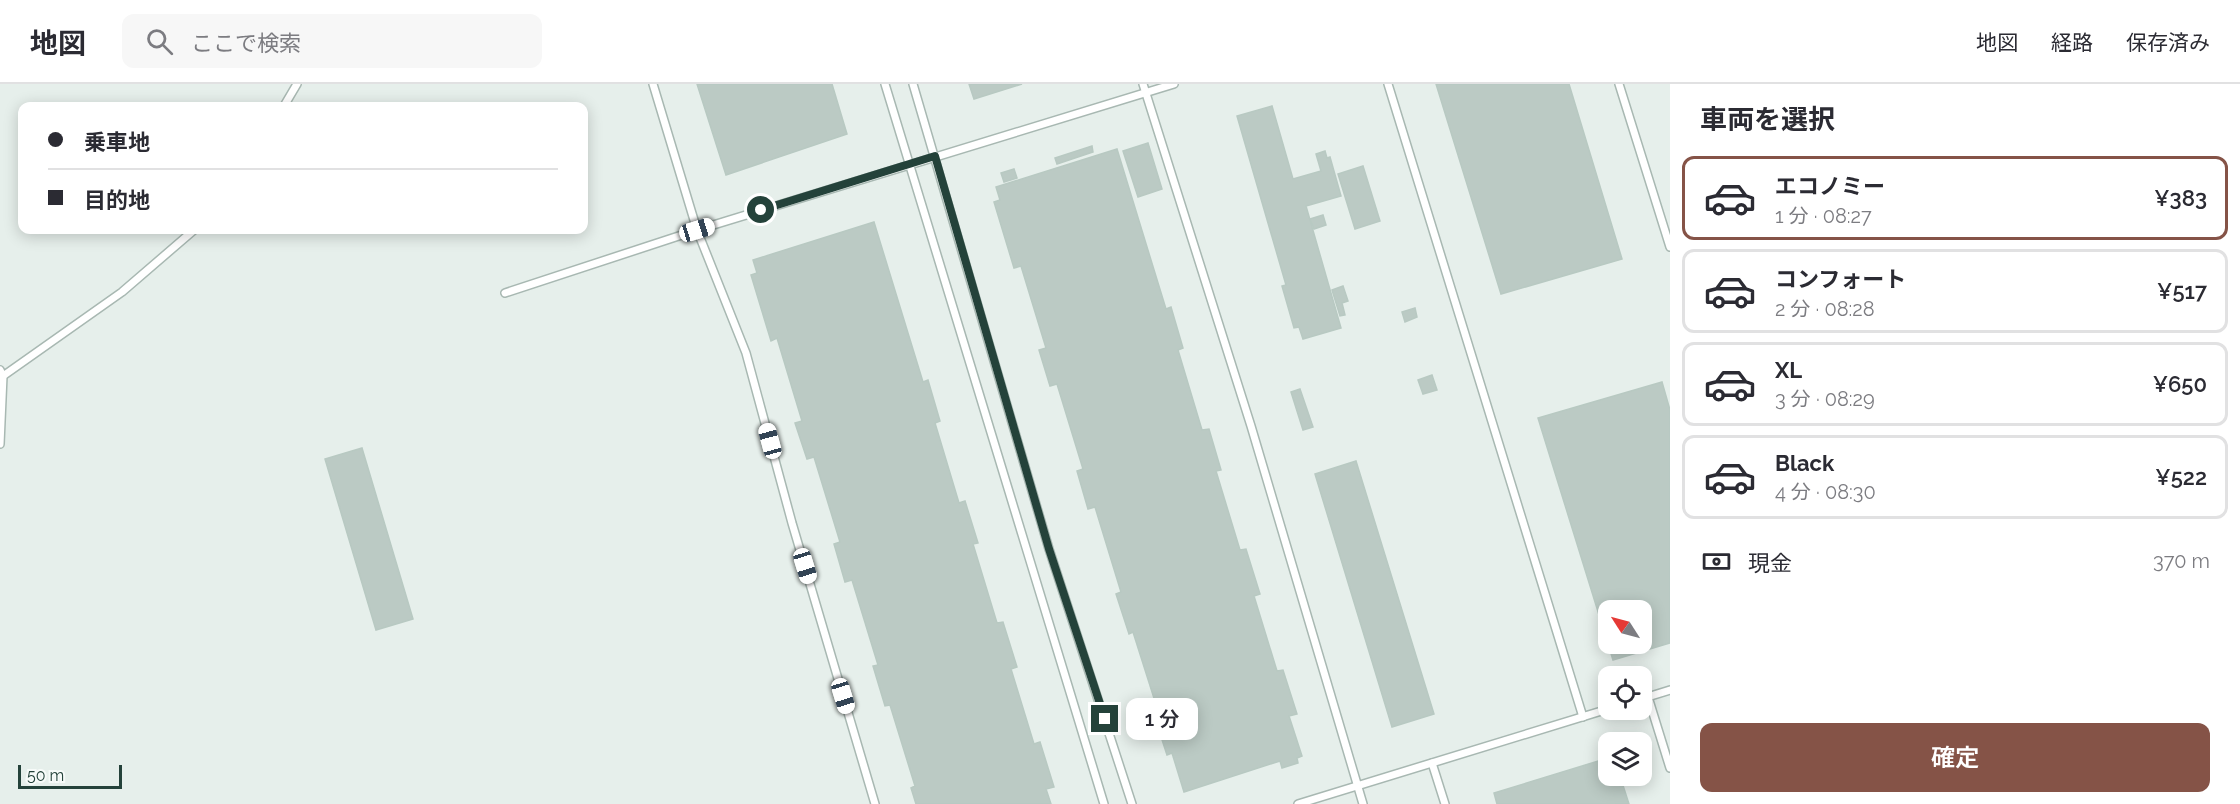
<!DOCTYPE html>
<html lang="ja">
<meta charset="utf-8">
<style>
:root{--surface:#fff;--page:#f7f7f7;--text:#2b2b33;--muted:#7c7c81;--line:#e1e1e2;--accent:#855347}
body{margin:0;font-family:Raleway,"Noto Sans JP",sans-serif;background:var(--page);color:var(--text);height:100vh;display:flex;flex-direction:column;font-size:22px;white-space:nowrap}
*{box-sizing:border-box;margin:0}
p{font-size:20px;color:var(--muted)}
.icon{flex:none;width:33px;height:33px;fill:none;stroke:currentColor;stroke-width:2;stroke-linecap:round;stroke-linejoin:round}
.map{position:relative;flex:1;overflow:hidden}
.panel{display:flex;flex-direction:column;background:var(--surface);width:570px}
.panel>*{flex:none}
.guide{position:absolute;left:18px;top:18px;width:570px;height:132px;border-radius:12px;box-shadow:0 3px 15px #0003;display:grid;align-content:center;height:132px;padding:0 30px;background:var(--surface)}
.needle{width:39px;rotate:306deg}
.fabs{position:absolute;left:1598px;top:516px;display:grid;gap:12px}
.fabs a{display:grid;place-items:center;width:54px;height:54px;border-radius:12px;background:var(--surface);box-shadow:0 3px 15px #0003;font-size:30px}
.scale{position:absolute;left:18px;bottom:15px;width:104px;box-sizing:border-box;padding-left:6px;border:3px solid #24423a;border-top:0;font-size:16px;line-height:21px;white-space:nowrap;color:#24423a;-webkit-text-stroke:4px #f7fbf9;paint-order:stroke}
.end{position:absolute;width:27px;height:27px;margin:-14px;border:8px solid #24423a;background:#fff;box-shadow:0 0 0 3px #fff}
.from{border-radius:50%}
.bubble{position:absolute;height:42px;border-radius:12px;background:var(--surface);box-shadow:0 3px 15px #0003;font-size:20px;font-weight:600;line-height:42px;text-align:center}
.car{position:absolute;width:18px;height:36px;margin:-18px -9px;border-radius:8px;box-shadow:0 0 4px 2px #0007;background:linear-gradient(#fff 24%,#345 0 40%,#fff 0 76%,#345 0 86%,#fff 0)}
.guide b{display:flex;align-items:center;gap:21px;height:57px;font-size:22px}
.guide b+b{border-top:2px solid var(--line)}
.guide i{width:15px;height:15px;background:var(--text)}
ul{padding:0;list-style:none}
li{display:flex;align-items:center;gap:18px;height:84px;margin:0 12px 9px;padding:0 18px;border:3px solid var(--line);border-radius:12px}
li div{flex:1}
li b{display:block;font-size:22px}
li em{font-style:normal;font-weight:600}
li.current{border-color:var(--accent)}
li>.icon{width:54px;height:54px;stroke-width:1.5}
h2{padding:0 30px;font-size:27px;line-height:72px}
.pay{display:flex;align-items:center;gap:15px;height:66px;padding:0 30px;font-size:22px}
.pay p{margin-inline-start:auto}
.cta{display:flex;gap:12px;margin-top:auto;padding:12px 30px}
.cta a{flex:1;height:69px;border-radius:12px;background:var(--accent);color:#fff;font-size:24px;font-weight:600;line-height:69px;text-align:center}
header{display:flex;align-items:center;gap:36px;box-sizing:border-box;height:84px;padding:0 30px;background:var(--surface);border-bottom:2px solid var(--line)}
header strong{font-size:28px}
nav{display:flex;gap:33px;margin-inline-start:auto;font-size:21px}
.search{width:420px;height:54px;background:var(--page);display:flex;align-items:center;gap:15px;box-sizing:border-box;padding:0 21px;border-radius:12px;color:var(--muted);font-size:22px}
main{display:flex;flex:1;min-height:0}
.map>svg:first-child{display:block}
</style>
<header>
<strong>地図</strong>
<div class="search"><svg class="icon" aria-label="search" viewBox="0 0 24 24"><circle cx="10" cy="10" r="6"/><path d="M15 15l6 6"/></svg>ここで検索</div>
<nav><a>地図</a><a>経路</a><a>保存済み</a></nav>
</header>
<main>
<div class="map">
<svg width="1670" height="720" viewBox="0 0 1670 720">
<rect width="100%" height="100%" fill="#e6efeb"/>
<g fill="#bbcac4" stroke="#b8c9c2" stroke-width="1.5" fill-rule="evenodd">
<path d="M697,0H832L847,50L726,91Z"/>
<path d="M969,0H1022L974,15Z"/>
<path d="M1436,0H1569L1622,175L1501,210Z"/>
<path d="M1272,22L1293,95L1321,87L1316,70L1325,67L1327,74L1330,73L1341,112L1306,122L1341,244L1303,255L1299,243L1294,244L1282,202L1286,201L1237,32Z"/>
<path d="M1148,59L1162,105L1138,113L1123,67Z"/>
<path d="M1092,62L1093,68L1057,80L1055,74Z"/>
<path d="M1117,65L1166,225L1171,223L1183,264L1178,266L1202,346L1209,345L1221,386L1216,387L1240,466L1246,465L1260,510L1254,512L1277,587L1283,586L1297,630L1289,632L1302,672L1297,674L1298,679L1282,684L1280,677L1184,708L1172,669L1167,671L1154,631L1159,630L1133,548L1129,550L1116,510L1121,508L1095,423L1088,425L1077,387L1083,385L1057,300L1050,302L1039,266L1046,264L1021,182L1014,184L994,118L1000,116L996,103Z"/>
<path d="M1363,82L1380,137L1355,145L1338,90Z"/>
<path d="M1014,85L1017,94L1004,98L1001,89Z"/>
<path d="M1323,131L1326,141L1314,145L1310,135Z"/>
<path d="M874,138L923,298L928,296L940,337L935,339L959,419L965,417L978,459L973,460L997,539L1003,538L1017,583L1011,585L1034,660L1040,658L1054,703L1046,705L1051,720H916L911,704L915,702L890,621L885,622L873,582L878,581L852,496L845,498L834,460L840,458L814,373L807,375L795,339L802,337L777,254L771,257L751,191L757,189L753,176Z"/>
<path d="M1343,202L1348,217L1342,219L1345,231L1340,232L1332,206Z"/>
<path d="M1415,224L1417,233L1405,238L1402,228Z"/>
<path d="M1432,291L1437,306L1423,310L1418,296Z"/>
<path d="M1662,298L1670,326V559L1613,576L1538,334ZM1608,526H1641V560H1608Z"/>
<path d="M1300,305L1313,343L1303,346L1291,308Z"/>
<path d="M362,364L413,535L376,546L325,375Z"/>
<path d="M1356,377L1434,630L1392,643L1315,390Z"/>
<path d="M1608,674V692H1620L1629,720H1497L1494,709Z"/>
</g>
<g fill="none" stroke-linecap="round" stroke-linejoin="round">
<defs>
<g id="lane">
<path d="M653,0L697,146L746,269L792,439L875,720"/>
<path d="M885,0L1104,720"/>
<path d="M913,0L1049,465L1132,720"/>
<path d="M1143,0L1251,342L1363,720"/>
<path d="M1388,0L1583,633"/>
<path d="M1619,0L1670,163"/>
<path d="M284,22L297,0"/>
<path d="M505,209L697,146L1174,0"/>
<path d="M0,286L3,292L0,360"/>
<path d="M3,292L122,208L194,146"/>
<path d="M1648,613L1670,684"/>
<path d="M1641,615L1670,606"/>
<path d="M1432,679L1445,720"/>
<path d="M1298,720L1608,625"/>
</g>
</defs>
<use href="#lane" stroke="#a8b8b2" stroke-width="10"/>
<use href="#lane" stroke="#fff" stroke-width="7"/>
</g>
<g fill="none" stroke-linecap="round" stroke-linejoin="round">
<path stroke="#24423a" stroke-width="8" d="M761,126L935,72L1049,465L1105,635"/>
</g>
</svg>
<div class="fabs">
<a><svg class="needle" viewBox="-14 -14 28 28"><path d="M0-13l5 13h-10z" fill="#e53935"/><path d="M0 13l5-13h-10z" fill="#7c7c81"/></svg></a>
<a><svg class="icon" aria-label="locate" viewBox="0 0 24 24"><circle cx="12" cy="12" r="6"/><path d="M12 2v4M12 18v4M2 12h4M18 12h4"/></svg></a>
<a><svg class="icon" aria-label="layers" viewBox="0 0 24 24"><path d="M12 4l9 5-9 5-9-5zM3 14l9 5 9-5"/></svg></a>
</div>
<div class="scale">50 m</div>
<i class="end from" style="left:761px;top:126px"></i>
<i class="end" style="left:1105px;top:635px"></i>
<div class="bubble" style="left:1126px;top:614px;width:72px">1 分</div>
<i class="car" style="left:697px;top:146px;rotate:73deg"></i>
<i class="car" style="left:770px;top:357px;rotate:345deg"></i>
<i class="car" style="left:805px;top:482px;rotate:163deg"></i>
<i class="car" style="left:843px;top:612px;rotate:163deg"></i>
<div class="guide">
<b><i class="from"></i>乗車地</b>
<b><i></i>目的地</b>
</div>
</div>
<section class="panel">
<h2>車両を選択</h2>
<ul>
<li class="current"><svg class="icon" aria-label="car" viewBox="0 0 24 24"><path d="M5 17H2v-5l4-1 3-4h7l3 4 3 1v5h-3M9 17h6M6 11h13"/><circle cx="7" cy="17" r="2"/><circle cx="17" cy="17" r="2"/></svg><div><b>エコノミー</b><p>1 分 · 08:27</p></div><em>¥383</em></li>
<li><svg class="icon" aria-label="car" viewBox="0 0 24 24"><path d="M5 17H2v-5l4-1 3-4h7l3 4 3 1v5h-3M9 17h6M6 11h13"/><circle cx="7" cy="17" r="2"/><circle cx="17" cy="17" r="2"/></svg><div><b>コンフォート</b><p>2 分 · 08:28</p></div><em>¥517</em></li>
<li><svg class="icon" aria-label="car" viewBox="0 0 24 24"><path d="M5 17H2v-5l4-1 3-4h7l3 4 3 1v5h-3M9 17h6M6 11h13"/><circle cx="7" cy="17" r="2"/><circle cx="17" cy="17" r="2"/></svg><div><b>XL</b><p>3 分 · 08:29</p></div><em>¥650</em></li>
<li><svg class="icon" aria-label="car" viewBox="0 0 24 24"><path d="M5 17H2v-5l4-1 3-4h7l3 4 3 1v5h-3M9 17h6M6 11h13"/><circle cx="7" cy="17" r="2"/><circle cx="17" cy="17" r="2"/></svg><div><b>Black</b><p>4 分 · 08:30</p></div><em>¥522</em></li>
</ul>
<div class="pay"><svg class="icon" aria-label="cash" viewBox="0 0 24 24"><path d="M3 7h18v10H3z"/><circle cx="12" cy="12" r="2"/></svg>現金<p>370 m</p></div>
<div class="cta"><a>確定</a></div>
</section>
</main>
